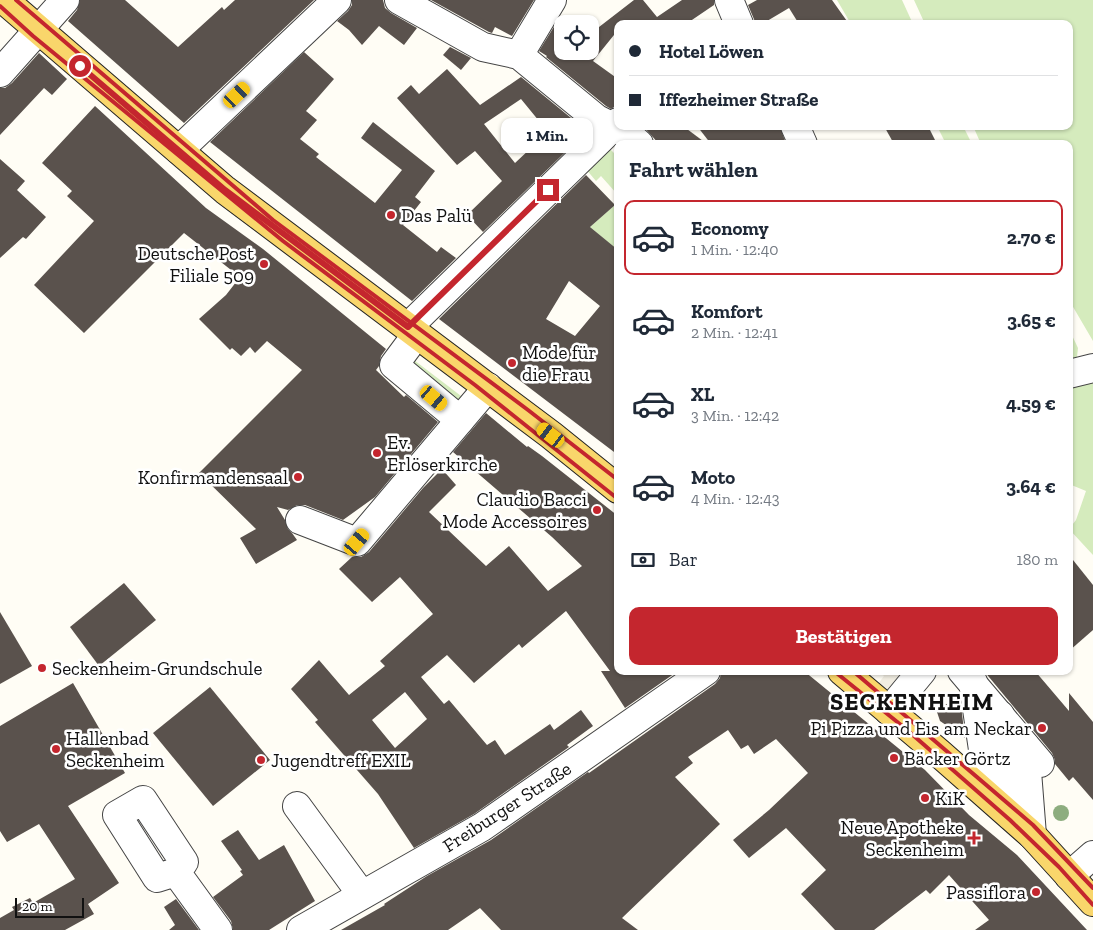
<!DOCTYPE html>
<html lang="de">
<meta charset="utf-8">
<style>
:root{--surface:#fff;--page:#f6f6f7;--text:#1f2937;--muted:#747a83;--line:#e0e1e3;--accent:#c4262e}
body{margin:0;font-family:"Zilla Slab",serif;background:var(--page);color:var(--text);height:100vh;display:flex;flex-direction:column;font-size:19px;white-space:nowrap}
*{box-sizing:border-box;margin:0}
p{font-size:16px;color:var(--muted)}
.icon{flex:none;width:28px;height:28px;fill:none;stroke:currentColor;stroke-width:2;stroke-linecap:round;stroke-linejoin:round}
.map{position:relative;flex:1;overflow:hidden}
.side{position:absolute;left:614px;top:140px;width:459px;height:535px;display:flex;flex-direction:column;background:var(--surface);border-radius:10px;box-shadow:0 1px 4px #0004}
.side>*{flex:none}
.banner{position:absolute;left:614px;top:20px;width:459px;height:110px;border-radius:10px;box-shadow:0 1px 4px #0004;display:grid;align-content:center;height:110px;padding:0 15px;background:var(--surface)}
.tools{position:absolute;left:554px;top:15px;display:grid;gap:10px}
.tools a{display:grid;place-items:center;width:45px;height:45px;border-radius:10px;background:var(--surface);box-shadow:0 1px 4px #0004;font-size:25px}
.scale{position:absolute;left:15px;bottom:12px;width:69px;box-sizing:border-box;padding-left:5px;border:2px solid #111;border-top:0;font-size:14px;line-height:18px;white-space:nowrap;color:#111;-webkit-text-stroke:4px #fff;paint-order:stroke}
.end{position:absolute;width:22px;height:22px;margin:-11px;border:6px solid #c4262e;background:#fff;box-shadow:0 0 0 2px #fff}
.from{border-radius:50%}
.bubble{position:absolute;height:35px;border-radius:10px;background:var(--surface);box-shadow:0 1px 4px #0004;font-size:16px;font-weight:700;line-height:35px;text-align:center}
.car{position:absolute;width:15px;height:30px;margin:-15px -8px;border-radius:6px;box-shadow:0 0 4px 1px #0007;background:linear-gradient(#f5c518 24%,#345 0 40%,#f5c518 0 76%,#345 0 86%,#f5c518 0)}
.banner b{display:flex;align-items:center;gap:18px;height:48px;font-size:19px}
.banner b+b{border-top:1px solid var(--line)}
.banner i{width:12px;height:12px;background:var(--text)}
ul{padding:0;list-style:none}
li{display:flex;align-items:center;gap:15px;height:75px;margin:0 10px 8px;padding:0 5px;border:2px solid transparent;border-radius:10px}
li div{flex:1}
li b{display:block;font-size:19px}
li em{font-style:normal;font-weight:700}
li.active{border-color:var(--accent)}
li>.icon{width:45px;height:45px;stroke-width:1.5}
h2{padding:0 15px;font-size:22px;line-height:60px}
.pay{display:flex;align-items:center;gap:12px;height:55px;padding:0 15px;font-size:19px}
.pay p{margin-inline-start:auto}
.button{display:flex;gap:10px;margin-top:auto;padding:10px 15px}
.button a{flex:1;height:58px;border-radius:10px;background:var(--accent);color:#fff;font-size:20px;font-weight:700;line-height:58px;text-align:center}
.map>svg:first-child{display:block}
</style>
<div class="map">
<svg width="1093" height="930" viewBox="0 0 1093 930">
<rect width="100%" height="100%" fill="#fffdf5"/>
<g fill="#d5ebbd">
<path d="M837,0H902L913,24H851Z"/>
<path d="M914,0H1093V341L1069,300V144H981L973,126H1069V24H925Z"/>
<path d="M937,126H963L972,144H946Z"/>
<path d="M608,147L617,156V194L601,176L596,181L585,168Z"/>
<path d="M617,203V250L590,227Z"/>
<path d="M1069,329L1078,348L1077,357L1069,360Z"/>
<path d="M410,357L465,399L461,404L410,370Z"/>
<path d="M1093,378V555L1069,529L1076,520L1086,491L1069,484V386Z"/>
</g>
<path fill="#f1ede2" d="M878,671H914L887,693L878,684L884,676Z"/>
<g fill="#5a524d" fill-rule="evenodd">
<path d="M80,0H125L178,47L222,7L224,10L235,0H314L184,123L68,21L77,10Z"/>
<path d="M352,0H383L385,8L391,13L417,28L404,45L379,26L362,45L349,30L337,21L348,11L352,5Z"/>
<path d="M431,0H534L512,36L495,27L492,33L489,32Z"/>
<path d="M634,0H643L657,17L682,0H714V5L686,24H618V30L593,61L618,79V104L611,109L606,106L546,57L547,56L539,51L560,17L569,24H562V51H590V34Z"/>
<path d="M757,0H832L849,24H799L789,8L762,24H756L748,5Z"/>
<path d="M450,47L471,58L461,70L443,55Z"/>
<path d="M304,52L334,79L306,111L317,120L300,139L319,154L316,157L375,203L402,170L361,138L373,122L435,171L415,197L421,202L403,225L437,252L441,247L456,258L412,301L210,142Z"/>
<path d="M39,53L67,79L52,95L44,88L0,135V88H5L12,83Z"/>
<path d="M447,69L480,105L521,77L587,131L483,232L467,215L502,181L475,151L457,165L397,98L411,85L419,94ZM521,99L548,132L515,163L484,124Z"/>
<path d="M95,106L206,208L263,249L386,349L381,356L379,366L376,370L404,397L406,395L438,422L375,497L343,520L305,505H297L288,510L277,507L285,520L288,529L292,533L297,540L256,564L240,538L256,529L199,473L302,370L267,341L255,353L250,347L241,356L232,348L230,350L199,319L226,295L240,277L184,233L84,333L34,285L94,221L67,196L72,191L42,163Z"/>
<path d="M643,126H683L707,144H659Z"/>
<path d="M697,126H780L786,144H711Z"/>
<path d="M884,126H928L937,144H894Z"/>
<path d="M0,159L25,181L17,190L46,217L26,239L23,237L0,258Z"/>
<path d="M586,175L615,205L590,227L618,250V455L439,319ZM569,281L600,306L575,336L546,319Z"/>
<path d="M486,413L527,447L528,446L542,456L618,516V671H678L625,708L601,671H610L566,611L522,648L519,644L474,683L447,655L421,677L444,704L449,700L487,745L495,740L505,755L550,724L554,730L581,710L593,726L567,745L569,747L474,814L414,848L378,794L315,722L318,720L291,689L319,660L349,695L385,666L380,661L433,614L400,577L372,602L339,569L352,557H361L369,552L423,488L442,469L456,485L429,512L486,566L509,546L548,591L582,566L552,537L453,452ZM405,692L427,719L395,748L372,720Z"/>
<path d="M1069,555L1093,585V630L1069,651Z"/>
<path d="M124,583L156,620L99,666L70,627Z"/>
<path d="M0,612L32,666L0,684Z"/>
<path d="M721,671H804L925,770L969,815L1017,855L1087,930H975L989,920L949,875L930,894L926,890L874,930H835L801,894L826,870L786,828L749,858L733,840L769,810L808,773L776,739L754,754L748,745L741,749L728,730L688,757L693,763L675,777L720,824L622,918L638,930H501L480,908L448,930H341L385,905L384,904L427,876L491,840L588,772L589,773L715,684L720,678Z"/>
<path d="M984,671H1035L1069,711V693L1093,722V800L1073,777L1069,781L1055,764V760L1052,753Z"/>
<path d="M73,683L125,773L68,806L119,883L88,904L94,914L65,930H0V918L14,910L12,907L30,898L33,903L75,879L39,824L7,842L0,831V726Z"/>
<path d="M210,687L270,760L213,806L153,733Z"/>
<path d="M951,702L961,706L965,738L940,721L936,709Z"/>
<path d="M238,830L259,860L284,845L315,901L269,930H233L231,921L213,897L243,875L240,871L242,870L221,841Z"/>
<path d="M176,899L199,930H169L175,925L164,907Z"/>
</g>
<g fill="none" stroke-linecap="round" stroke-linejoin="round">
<defs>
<g id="minor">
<path d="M399,0L483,47L519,55L597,119L629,135L639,144"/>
<path d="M729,0L739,24"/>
<path d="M519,55L552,0"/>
<path d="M0,73L65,0"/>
<path d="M795,126L803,144"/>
<path d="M179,150L337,0"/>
<path d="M408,327L618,122"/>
<path d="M417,334L394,365L460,420"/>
<path d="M1069,374L1093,368"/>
<path d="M300,520L357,542L488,387"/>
<path d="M962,671L1040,763"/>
<path d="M973,682L990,797"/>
<path d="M889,711L922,671"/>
<path d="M1000,715L1011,816"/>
<path d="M1025,746L1032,835"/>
<path d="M297,806L362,895"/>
<path d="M176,872L184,862L143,800L117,815L157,878L176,872L218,930"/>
<path d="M1069,876L1093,855"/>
<path d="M301,930L482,827L706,671"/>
</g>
<g id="major">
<path d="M4,0L225,190L551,435L618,489"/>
<path d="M842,671L939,753L1032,835L1093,902"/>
</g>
</defs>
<use href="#minor" stroke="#444" stroke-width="30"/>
<use href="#major" stroke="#222" stroke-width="30"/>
<use href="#minor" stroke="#fff" stroke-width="28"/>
<use href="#major" stroke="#f9d66b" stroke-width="28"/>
<g stroke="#c4262e" stroke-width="4">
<path d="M16,0L273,220L528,410L618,480"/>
<path d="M0,6L33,36L283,241L475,385L618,499"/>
<path d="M834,671L906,729L1010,820L1059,867L1093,905"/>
<path d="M853,671L1033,825L1093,888"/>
</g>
</g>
<circle fill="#8dad7f" cx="1061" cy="813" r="8"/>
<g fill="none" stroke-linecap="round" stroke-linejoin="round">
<path stroke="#c4262e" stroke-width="6" d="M80,66L225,190L408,327L548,190"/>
</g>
<g fill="#c4262e" stroke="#fff" stroke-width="2">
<circle cx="391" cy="215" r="5"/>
<circle cx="264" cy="264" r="5"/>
<circle cx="512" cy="363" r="5"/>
<circle cx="377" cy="453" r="5"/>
<circle cx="298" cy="477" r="5"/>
<circle cx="597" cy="510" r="5"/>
<circle cx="42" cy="668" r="5"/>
<circle cx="1042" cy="728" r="5"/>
<circle cx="56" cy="749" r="5"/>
<circle cx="894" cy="758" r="5"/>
<circle cx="261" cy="760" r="5"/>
<circle cx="925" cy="798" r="5"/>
<path d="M971.5 830.5h5v5h5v5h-5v5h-5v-5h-5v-5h5z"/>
<circle cx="1036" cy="892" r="5"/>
</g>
<g text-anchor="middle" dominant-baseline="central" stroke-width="5" stroke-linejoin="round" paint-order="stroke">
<g font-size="19" fill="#111" stroke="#fff" text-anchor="start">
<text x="401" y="215">Das Palü</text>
<text x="254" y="253" text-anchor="end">Deutsche Post<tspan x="254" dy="22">Filiale 509</tspan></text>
<text x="522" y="352">Mode für<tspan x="522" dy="22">die Frau</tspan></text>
<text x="387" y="442">Ev.<tspan x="387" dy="22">Erlöserkirche</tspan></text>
<text x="288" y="477" text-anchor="end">Konfirmandensaal</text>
<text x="587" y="499" text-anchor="end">Claudio Bacci<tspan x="587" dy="22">Mode Accessoires</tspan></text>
<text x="52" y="668">Seckenheim-Grundschule</text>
<text x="1032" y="728" text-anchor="end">Pi Pizza und Eis am Neckar</text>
<text x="66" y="738">Hallenbad<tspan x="66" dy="22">Seckenheim</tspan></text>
<text x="904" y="758">Bäcker Görtz</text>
<text x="271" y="760">Jugendtreff EXIL</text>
<text x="935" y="798">KiK</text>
<text x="964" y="827" text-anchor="end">Neue Apotheke<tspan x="964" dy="22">Seckenheim</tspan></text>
<text x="1026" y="892" text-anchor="end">Passiflora</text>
</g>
<g font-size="19" fill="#111" stroke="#fff">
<text transform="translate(507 807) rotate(-33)">Freiburger Straße</text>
</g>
<g font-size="24" font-weight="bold" letter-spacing="1" fill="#111" stroke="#fff">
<text x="912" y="701">SECKENHEIM</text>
</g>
</g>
</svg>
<div class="tools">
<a><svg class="icon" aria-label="locate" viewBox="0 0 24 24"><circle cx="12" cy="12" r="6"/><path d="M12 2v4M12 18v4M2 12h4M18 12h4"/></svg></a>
</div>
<div class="scale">20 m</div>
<i class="end from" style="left:80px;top:66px"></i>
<i class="end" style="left:548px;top:190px"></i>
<div class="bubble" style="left:501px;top:118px;width:92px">1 Min.</div>
<i class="car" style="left:237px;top:95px;rotate:47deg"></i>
<i class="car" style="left:434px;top:398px;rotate:130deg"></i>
<i class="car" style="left:551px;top:435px;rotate:307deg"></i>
<i class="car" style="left:357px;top:542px;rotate:40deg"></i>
<div class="banner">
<b><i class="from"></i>Hotel Löwen</b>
<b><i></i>Iffezheimer Straße</b>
</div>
<section class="side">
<h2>Fahrt wählen</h2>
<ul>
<li class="active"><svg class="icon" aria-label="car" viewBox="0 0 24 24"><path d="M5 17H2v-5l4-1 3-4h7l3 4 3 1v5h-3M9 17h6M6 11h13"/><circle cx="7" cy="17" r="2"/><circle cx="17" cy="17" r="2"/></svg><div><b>Economy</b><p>1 Min. · 12:40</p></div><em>2.70 €</em></li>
<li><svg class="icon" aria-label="car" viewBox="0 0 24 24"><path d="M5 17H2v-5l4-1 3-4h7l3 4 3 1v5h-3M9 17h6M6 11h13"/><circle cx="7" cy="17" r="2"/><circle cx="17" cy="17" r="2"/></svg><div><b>Komfort</b><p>2 Min. · 12:41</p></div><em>3.65 €</em></li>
<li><svg class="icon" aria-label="car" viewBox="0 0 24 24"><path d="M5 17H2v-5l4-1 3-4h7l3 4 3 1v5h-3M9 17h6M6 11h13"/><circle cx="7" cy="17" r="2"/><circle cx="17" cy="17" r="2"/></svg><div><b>XL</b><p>3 Min. · 12:42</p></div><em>4.59 €</em></li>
<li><svg class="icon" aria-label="car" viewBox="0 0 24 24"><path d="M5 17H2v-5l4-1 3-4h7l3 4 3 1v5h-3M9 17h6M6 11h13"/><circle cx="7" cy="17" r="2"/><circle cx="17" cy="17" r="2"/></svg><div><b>Moto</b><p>4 Min. · 12:43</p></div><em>3.64 €</em></li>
</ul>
<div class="pay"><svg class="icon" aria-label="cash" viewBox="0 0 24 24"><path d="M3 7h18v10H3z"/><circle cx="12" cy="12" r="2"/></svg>Bar<p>180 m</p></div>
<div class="button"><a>Bestätigen</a></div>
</section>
</div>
